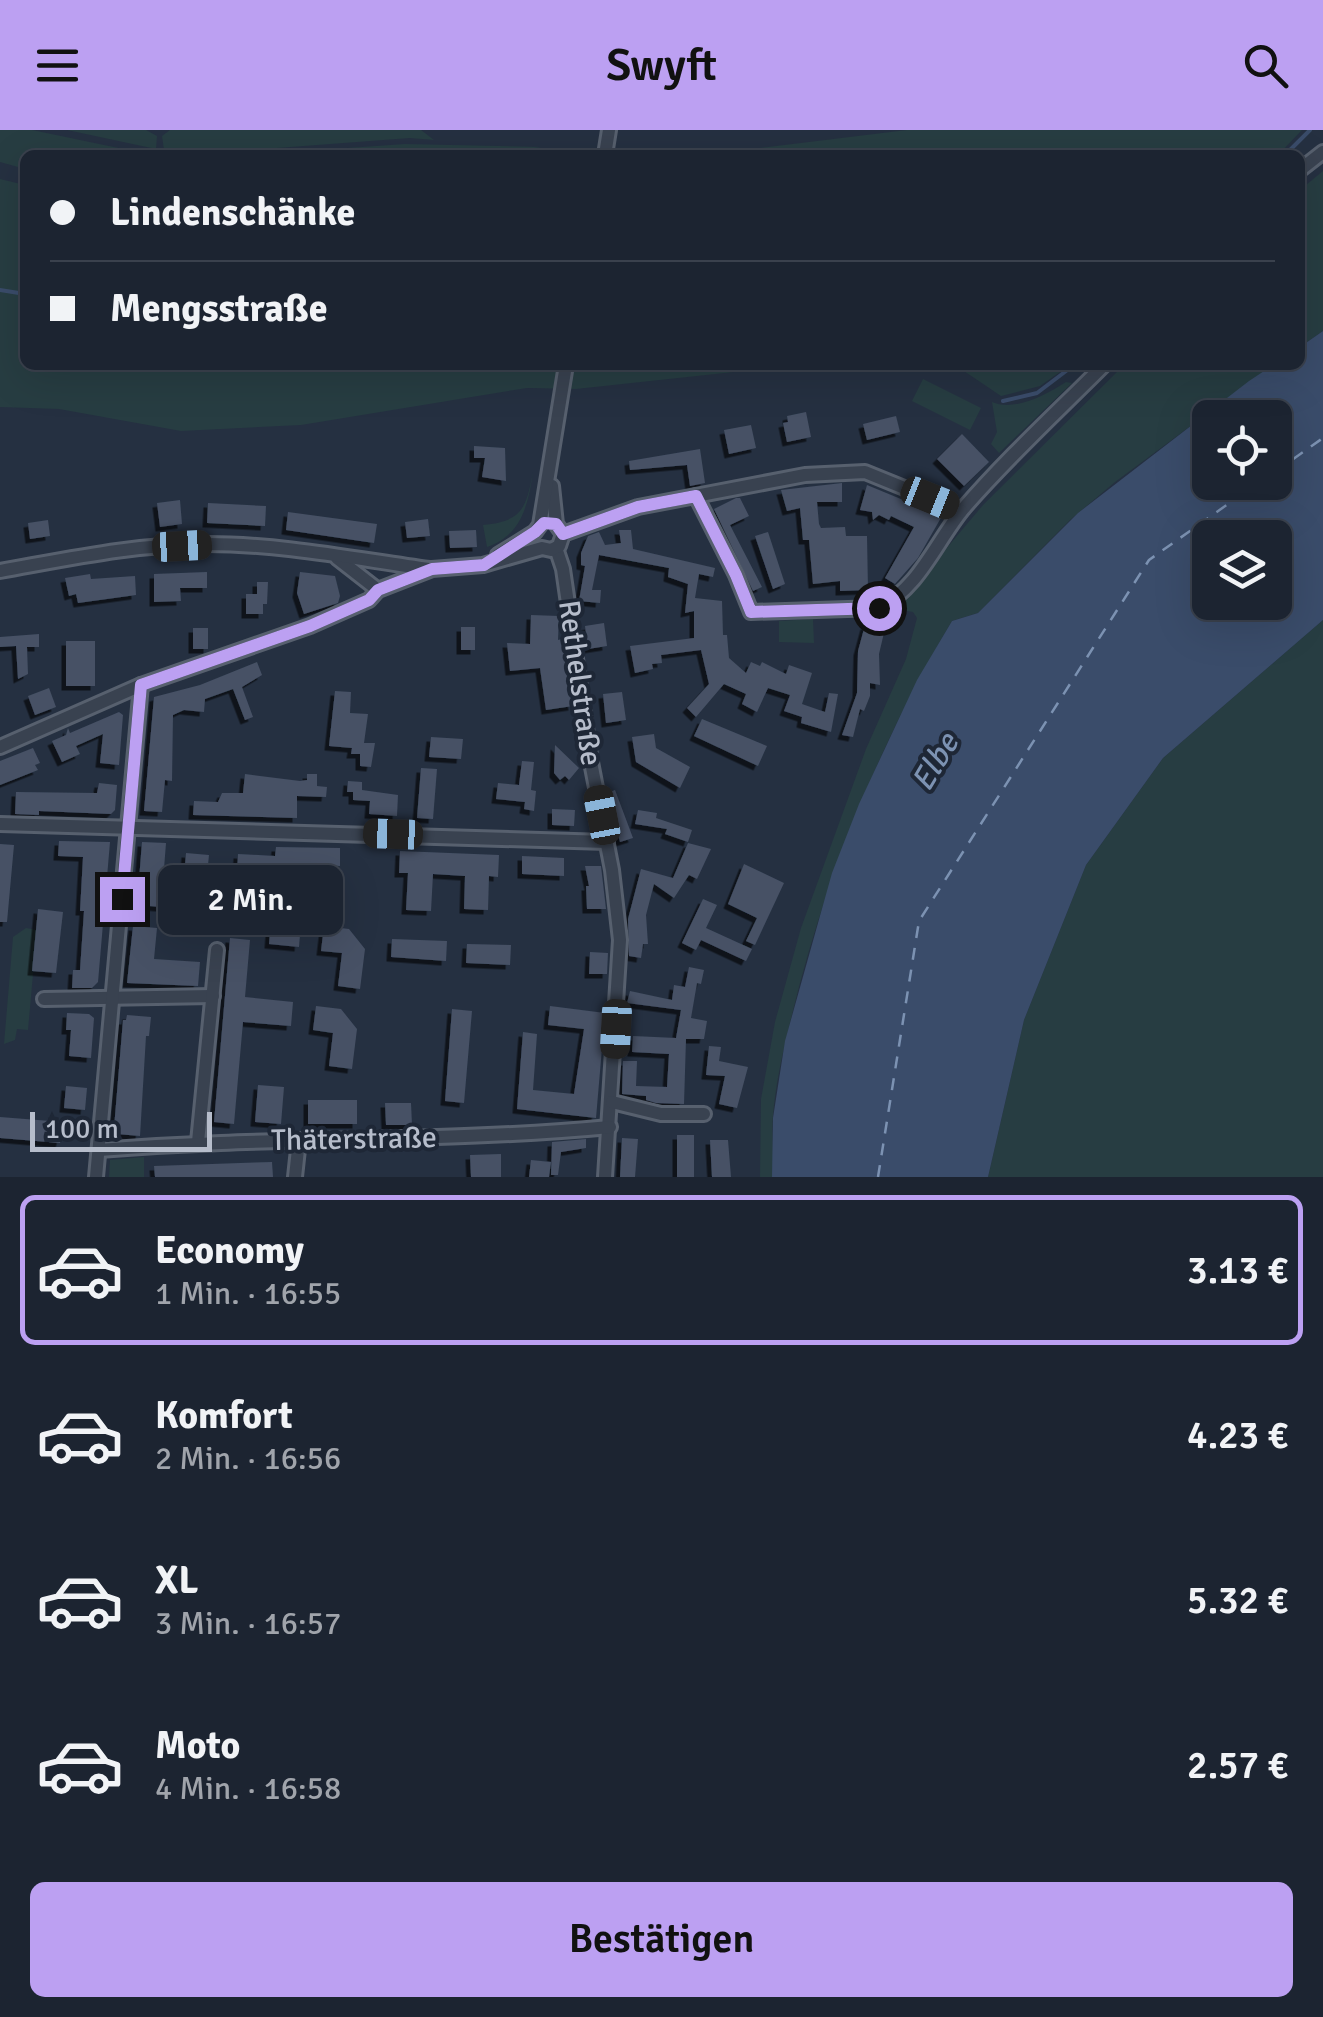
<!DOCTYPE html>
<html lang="de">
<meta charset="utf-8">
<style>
:root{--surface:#1c2431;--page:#252c39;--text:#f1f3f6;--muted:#a0a4ab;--line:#3a414d;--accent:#bca0f2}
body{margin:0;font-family:Signika,sans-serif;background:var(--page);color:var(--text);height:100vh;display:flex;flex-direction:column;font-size:38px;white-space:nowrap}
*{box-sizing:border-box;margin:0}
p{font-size:32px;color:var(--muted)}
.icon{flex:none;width:55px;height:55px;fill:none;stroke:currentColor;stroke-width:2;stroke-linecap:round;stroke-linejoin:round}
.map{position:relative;height:1047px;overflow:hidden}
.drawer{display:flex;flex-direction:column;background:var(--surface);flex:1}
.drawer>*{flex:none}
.top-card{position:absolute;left:20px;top:20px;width:1285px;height:220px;border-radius:15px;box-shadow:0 10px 40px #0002,0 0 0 2px var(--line);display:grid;align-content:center;height:220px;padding:0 30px;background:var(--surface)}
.fabs{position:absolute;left:1192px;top:270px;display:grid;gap:20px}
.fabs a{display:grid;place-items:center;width:100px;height:100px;border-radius:15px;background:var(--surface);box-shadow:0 10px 40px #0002,0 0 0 2px var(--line);font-size:50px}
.scale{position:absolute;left:30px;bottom:25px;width:182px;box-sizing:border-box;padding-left:10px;border:5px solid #b6bdcb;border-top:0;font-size:28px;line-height:35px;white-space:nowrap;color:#b6bdcb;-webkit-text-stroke:8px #1e2736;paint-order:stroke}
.end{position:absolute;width:45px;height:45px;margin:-22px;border:12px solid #bca0f2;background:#111;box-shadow:0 0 0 5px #111}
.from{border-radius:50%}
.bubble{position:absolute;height:70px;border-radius:15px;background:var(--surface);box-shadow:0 10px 40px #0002,0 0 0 2px var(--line);font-size:32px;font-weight:600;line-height:70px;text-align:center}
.car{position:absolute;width:30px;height:60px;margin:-30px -15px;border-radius:12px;box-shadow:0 0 8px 2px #0007;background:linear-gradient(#222 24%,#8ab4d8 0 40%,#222 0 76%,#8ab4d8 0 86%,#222 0)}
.top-card b{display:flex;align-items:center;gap:35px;height:95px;font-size:38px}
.top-card b+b{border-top:2px solid var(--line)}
.top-card i{width:25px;height:25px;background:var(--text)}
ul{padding:18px 0 0;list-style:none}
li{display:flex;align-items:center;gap:30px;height:150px;margin:0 20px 15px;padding:0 10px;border:5px solid transparent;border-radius:15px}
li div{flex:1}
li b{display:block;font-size:38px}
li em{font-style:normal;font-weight:600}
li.current{border-color:var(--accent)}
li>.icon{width:90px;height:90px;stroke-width:1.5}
.button{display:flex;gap:20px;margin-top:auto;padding:20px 30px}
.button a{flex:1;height:115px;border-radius:15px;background:var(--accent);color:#111;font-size:40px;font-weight:600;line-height:115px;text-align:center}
header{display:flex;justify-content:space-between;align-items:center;height:130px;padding:0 30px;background:var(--accent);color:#111;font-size:45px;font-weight:600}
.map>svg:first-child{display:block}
</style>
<header><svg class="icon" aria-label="menu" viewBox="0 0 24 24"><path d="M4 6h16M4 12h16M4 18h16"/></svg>Swyft<svg class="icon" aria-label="search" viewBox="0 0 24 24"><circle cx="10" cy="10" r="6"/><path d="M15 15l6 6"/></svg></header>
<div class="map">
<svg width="1323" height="1047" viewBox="0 0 1323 1047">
<defs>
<filter id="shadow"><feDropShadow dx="-4.5" dy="4.5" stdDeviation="0" flood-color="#0009"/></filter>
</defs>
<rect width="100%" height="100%" fill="#253041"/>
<g fill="#273d42">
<path d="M0,0H32L152,25H25V39L0,32Z"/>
<path d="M67,0H146L157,6L156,19Z"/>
<path d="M170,0H421L434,10L410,8L196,24L164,20L162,6Z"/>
<path d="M907,0H1302L1278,25H702Z"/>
<path d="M405,14L541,17L490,25H245Z"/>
<path d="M1323,41V201L1300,217V60Z"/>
<path d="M0,49L25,55V235H800L576,259L527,258L301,295L181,301L59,279L0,277Z"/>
<path d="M947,235H1070L1040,256L1001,266L958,237Z"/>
<path d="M1124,235H1273L1115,352L1070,390L978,483L952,491C875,620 819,763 786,910C780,934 775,961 773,986C771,1006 775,1026 772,1047H760L761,969L775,892L801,798L866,619L906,529L917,488L913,482L888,478L908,464L983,375Z"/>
<path d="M923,249L981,278L970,300L912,271Z"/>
<path d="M1066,252L1072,253L999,323L991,314L997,302L992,272C1014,282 1046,265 1066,252Z"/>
<path d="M533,342C528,375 522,405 487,417L483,395C523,391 526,378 533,342Z"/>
<path d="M813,489L814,513L779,512V491Z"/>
<path d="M1323,490V1047H988L1024,890L1086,735L1163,628Z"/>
<path d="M26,798L37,800L28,900L17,899L15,910L4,914L13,807Z"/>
<path d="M144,1027V1047H109L110,1030Z"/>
</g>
<path fill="#3a4c6a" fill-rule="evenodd" d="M1323,201V490L1163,628L1086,735L1024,890L988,1047H772L773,988L785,911L832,743L859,674L917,550L952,491L978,483L1078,383L1249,251L1273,235H1300V217ZM1210,288H1275V352H1210ZM1210,408H1275V472H1210Z"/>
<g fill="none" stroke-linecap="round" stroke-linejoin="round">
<g stroke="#3a4c6a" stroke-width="4">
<path d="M1285,25L1310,0"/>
<path d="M0,160L25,164"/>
<path d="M1003,271L1037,263L1074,235"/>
</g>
<g stroke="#7c92b2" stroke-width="2.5" stroke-dasharray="12 10" stroke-linecap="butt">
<path d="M1275,342L1323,308"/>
<path d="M878,1047L919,791L1149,430L1259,352"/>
</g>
</g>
<g fill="#465165" filter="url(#shadow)">
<path d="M806,282L811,307L787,312L783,293L788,292L787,286Z"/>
<path d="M896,286L900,302L867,310L863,294Z"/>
<path d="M751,295L756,318L729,324L724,300Z"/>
<path d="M962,304L989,332L964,356L937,329Z"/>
<path d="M474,316L505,318L506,351L482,347L485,328H474Z"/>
<path d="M700,319L705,353L690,356L687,335L630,340L629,331Z"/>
<path d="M842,353V372H817L819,394L821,398L845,397L846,406H867L868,460L840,461V451L813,454L809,410H803L800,378L787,381L781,360Z"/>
<path d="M867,355L942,386L918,428L895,454L885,448L914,397L891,386L889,390L879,385L873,390L872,382L860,380Z"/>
<path d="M736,368H740L749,386L730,395L762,457L753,461L714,379Z"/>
<path d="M180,370L182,394L160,397L157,373Z"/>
<path d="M208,373L266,376L265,396L207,393Z"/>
<path d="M288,382L377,394L374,413L286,400Z"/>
<path d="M428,389L430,406L407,408L405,392Z"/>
<path d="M48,390L50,406L30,409L28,393Z"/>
<path d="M476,400L477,417L450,418L449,401Z"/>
<path d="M619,400H631L633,419L715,438L713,447L699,444L695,468L722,471L723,505H727L729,528L746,543L751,532L760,536L762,532L786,544L789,535L812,543L802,574L825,582L829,563L838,564L831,602L801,593L802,587L784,581L790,565L768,558L757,582L742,574L746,564L724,554L696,587L687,578L709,554L701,520L661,525L662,533L652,534L653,539L635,543L630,516L694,508V481L685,483L688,454L668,447L669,438L599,425L592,460H601L600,473L579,471L585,436L581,435V423L588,406L599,402L605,415L621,413Z"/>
<path d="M768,402L785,454L773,459L755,406Z"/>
<path d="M207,442V458H180L181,471L154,472V444Z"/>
<path d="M300,442L335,446L340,466L338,473L304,484L297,463Z"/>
<path d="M90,444L91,449L135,446L136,465L78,473L76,464L69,466L65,448Z"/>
<path d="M257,452H268L267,474H263V484H246V464H257Z"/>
<path d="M531,485L559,486L558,510L562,509L573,576L546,580L540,538L510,541L507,513L530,514Z"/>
<path d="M871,488L887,490L879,524L880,555L870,553V566L864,581L860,579L853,607L842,605L857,563L858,521L865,495L870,496Z"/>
<path d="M604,493L607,516L588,519L585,496Z"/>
<rect x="461" y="497" width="14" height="23"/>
<rect x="193" y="498" width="15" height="21"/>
<path d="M39,504V517H27L28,544L18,549L16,516L0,517V507Z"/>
<rect x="66" y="511" width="29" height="45"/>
<path d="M257,532L262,545L242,557L253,587L245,590L233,559L205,569L204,582L184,580L173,585L172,651L165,650L162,682L144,681L154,567L200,555Z"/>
<path d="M49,558L56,577L35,585L28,566Z"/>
<path d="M335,561L351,562L350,583L368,584L364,613H375L371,637L360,636V624H351L352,618L329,616Z"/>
<path d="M622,562L626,590L606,593L603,564Z"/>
<path d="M119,582L123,585L119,635L100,633L103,604L76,616L80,624L62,632L52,611L66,605L68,598L70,603Z"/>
<path d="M702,589L767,616L758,636L694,606Z"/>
<path d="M654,604L656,618L690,637L680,658L636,632L632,607Z"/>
<path d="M431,607L463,609L461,629L429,627Z"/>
<path d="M555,615L579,638L569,650L565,646L560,650L554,643Z"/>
<path d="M33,618L40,633L35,635L38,640L0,655V631Z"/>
<path d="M522,631L534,632L531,660L536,661L534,681L524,679L525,672L496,669L498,653L519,655Z"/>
<path d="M421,638L437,639L433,689L417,688Z"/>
<path d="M245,644L300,651L307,650V644H317V656L327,657L326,667L297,666V688L193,685L194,671L218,672L222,663H243Z"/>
<path d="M348,651L362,652V660L398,665L397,686L369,684L370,671L353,670V662H347Z"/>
<path d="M99,653L117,655L115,680L111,684L39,681V685L15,684L16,662L97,663Z"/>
<path d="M615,660L633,708L620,712L607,663Z"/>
<path d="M552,679L575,680L574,696L552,695Z"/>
<path d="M638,680L657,683L656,688L692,700L688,712L665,704L667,699L635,694Z"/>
<path d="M59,711L110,712L98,852L92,858H72L73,840H80L84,781H80L83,727L58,726Z"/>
<path d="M142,712L166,713L161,777L137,775Z"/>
<path d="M688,713L711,719L697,749L689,745L674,768L654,754L646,785L648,814H643L641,828L629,826L628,789L641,739L673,748Z"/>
<path d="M0,714L14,715L7,792H0Z"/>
<path d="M276,717L340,718V736L319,735V738L272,736L270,763L263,762V766L236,761L238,724L275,726Z"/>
<path d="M400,721L499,725L498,747L489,746L488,780L464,779L465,746L433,744L431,781L406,780L408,743H399Z"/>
<path d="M186,723L209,725L203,785L181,783Z"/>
<path d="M522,726L564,728V746L522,744Z"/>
<path d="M744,734L784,753L755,815L746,811L757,788L728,774Z"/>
<path d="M585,736H601L606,779H587L586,756H589Z"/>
<path d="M703,769L717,775L706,798L752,819L746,831L701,810L696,820L682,813Z"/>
<path d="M38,779L63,782L56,843L32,841Z"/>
<path d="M271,790L301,792L299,817L269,814Z"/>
<path d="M133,796L157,798L154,829L200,832L198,856L127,853Z"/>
<path d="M324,796L349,799L365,819L360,859L338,856L342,823L321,821Z"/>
<path d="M230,808L250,810L245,867L293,872L291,896L243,892L234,994L214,992Z"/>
<path d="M392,809L447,811L446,831L391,827Z"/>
<path d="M467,814L511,815L510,835L466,833Z"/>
<path d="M590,822L608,823L607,844H589Z"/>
<path d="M689,837L704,840L701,854L697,853L691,888L707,891L704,909H686L684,974L656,973L646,970V966L622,964L623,931H637L636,956L667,957L669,924L632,922L633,906L676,908L681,880L627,873L630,861L672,870L674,855L685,857Z"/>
<path d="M316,876L341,879L357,899L352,939L329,936L333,903L313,900Z"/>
<path d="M550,876L605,883L596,988L517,979L523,902L537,904L533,960L574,964L584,899L548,895Z"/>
<path d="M452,879L472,881L464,973L445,971Z"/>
<path d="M67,883L89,884L94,888L91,928L69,926L71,900H66Z"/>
<path d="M127,885L151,887L149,906H146L140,1006L117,1004L118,998H114L123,890H126Z"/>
<path d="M709,916L721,917L719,931L748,937L737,978L719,974L725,946L706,945Z"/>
<path d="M258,955L284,957L281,994L255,992Z"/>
<path d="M66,956L87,958L85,980L64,978Z"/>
<rect x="308" y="970" width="49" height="24"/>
<path d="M385,973H411L412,995H386Z"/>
<path d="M0,987L63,992L61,1010L60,1013L0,1008Z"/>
<rect x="677" y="1005" width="17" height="42"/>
<path d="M622,1008L638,1009L635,1047H620Z"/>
<path d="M586,1009V1018L561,1022L558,1045H551L552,1012Z"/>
<path d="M710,1010H728L731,1047H712Z"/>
<path d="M501,1024V1047H471L470,1025Z"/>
<path d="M531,1030L551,1032L549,1047H529Z"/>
<path d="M272,1032L273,1047H155L154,1036Z"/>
</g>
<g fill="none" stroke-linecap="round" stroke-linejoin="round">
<defs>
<g id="street">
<path d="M605,25L609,0"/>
<path d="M1300,40L1323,22"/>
<path d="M552,356L556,394L563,404"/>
<path d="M696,366L736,445L751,482L879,478C919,458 936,412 963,379C1007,328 1057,282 1104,235"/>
<path d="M563,404L638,377L805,345L865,342L961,381"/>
<path d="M556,418L563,439L591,632L612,740L620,810L605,1047"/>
<path d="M498,425L535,402L540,395L566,235"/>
<path d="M337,428L378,460"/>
<path d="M0,441C68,429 137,414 207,414C281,414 356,429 429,439"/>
<path d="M0,617L141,555L310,496L369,470L378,460L432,439L483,435L542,418L551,420L559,416L563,404"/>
<path d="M0,694L607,712"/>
<path d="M44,869L213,866"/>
<path d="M612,972L661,984H704"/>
<path d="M198,1012L217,820"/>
<path d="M99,1020C269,1006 440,1013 610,997"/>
<path d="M96,1047L141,555"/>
<path d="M295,1047L299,1010"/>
</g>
</defs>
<use href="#street" stroke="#57606e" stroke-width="18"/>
<use href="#street" stroke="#394250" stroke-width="12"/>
</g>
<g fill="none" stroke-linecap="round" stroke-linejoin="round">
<path stroke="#bca0f2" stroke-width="12" d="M122,769L141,555L310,496L369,470L378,460L432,439L484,435L535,402L544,393L556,394L563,404L638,377L696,366L736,445L751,482L879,478"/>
</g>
<g text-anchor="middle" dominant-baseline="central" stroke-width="8" stroke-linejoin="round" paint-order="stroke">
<g font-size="30" fill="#b6bdcb" stroke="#1e2736">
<text transform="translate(580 553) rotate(82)">Rethelstraße</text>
<text transform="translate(354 1009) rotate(-1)">Thäterstraße</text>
</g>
<g font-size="32" font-style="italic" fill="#7c92b2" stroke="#1e2736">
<text transform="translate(935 632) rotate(-59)">Elbe</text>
</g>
</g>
</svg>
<div class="fabs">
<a><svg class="icon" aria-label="locate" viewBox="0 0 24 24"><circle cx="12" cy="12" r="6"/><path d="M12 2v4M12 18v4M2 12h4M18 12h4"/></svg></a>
<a><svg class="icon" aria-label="layers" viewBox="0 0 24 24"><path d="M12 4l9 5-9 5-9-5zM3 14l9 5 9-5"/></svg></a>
</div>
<div class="scale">100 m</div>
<i class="end from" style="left:879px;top:478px"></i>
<i class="end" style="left:122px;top:769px"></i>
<div class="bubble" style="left:158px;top:735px;width:185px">2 Min.</div>
<i class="car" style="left:930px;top:368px;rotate:112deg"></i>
<i class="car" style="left:182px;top:416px;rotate:87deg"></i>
<i class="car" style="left:602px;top:685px;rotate:349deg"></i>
<i class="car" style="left:393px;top:704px;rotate:272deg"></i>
<i class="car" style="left:616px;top:899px;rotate:183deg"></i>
<div class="top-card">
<b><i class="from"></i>Lindenschänke</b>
<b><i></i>Mengsstraße</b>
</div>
</div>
<section class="drawer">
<ul>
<li class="current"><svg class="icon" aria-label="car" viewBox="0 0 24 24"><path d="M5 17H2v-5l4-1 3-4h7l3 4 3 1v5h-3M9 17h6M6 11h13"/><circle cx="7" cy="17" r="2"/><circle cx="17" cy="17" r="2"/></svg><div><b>Economy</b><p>1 Min. · 16:55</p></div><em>3.13 €</em></li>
<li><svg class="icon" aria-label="car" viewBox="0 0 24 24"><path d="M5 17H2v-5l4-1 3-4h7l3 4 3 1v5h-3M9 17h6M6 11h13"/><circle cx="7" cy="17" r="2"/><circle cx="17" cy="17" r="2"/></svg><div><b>Komfort</b><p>2 Min. · 16:56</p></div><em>4.23 €</em></li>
<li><svg class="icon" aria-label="car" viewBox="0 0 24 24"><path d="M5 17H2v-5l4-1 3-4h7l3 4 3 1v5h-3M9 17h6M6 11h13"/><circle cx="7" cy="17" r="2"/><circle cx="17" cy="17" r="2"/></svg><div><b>XL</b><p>3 Min. · 16:57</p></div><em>5.32 €</em></li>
<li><svg class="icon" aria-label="car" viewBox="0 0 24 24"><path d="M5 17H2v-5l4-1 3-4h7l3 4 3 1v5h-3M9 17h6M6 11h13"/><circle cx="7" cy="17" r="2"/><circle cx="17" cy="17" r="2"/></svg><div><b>Moto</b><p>4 Min. · 16:58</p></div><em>2.57 €</em></li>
</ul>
<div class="button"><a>Bestätigen</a></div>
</section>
